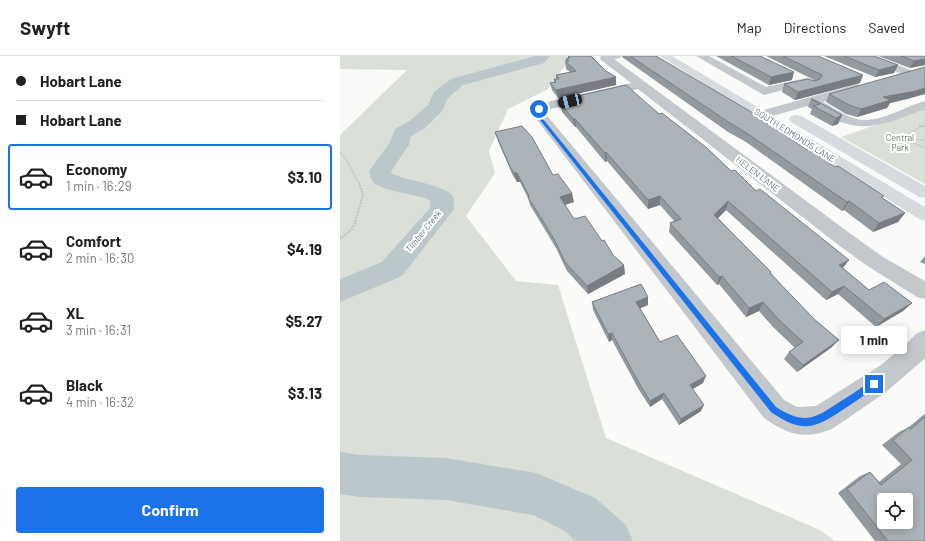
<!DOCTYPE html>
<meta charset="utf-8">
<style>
:root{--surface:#fff;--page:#f6f6f6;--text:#202124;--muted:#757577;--line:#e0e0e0;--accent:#1a73e8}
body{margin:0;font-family:Barlow,sans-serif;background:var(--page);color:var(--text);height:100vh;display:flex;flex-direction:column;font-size:15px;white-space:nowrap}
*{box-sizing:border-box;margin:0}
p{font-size:13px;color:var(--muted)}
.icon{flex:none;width:22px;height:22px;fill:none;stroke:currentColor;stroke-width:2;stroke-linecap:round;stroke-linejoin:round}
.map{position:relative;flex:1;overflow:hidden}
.panel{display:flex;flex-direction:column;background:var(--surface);width:340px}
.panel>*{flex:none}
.guide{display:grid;align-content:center;height:88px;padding:0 16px;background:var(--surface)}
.fabs{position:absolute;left:537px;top:437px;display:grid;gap:8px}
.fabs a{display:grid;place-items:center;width:36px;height:36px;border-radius:4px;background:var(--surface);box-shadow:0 2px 10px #0003;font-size:20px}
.end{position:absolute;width:18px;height:18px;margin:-9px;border:5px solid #1a73e8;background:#fff;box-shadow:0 0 0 2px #fff}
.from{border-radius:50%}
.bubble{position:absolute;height:28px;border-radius:4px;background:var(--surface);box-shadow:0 2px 10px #0003;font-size:13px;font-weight:700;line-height:28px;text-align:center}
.car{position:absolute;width:12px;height:24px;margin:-12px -6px;border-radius:5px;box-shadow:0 0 3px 1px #0007;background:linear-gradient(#222 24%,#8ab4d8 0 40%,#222 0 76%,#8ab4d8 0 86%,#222 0)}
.guide b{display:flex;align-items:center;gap:14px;height:38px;font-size:15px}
.guide b+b{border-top:1px solid var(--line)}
.guide i{width:10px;height:10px;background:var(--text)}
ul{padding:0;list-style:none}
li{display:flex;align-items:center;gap:12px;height:66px;margin:0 8px 6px;padding:0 8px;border:2px solid transparent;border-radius:4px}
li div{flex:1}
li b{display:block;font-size:15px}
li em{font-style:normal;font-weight:700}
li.on{border-color:var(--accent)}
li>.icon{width:36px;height:36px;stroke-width:1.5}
.primary-button{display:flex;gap:8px;margin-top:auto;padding:8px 16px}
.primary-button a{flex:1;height:46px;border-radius:4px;background:var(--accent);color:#fff;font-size:16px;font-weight:700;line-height:46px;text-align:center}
header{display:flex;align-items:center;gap:24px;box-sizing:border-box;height:56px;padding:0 20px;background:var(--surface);border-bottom:1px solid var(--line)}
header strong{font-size:19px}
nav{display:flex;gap:22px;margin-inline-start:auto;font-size:14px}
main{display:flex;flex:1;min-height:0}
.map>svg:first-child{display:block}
</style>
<header>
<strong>Swyft</strong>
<nav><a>Map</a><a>Directions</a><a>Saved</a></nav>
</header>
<main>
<section class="panel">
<div class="guide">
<b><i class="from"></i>Hobart Lane</b>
<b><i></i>Hobart Lane</b>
</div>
<ul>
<li class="on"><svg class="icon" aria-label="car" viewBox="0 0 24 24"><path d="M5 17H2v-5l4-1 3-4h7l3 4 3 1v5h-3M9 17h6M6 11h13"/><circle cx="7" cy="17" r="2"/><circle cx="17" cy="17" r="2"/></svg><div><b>Economy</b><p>1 min · 16:29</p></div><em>$3.10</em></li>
<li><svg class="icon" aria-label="car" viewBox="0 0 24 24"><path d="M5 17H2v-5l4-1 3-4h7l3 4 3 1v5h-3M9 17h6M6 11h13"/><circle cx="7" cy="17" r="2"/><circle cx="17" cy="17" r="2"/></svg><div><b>Comfort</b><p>2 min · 16:30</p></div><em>$4.19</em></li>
<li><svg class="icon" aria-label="car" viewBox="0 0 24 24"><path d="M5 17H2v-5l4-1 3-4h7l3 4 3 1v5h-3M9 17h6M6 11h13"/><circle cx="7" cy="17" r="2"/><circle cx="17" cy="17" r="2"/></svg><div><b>XL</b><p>3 min · 16:31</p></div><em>$5.27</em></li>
<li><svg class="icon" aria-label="car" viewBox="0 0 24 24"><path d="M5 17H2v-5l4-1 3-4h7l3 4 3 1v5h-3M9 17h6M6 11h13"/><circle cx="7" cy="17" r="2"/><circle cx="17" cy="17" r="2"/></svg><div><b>Black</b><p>4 min · 16:32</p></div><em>$3.13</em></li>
</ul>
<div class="primary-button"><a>Confirm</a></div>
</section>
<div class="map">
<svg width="585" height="485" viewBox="0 0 585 485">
<rect width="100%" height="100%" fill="#fafaf8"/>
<g fill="#dadfd7">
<path d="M0,0H232L208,33L168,53L149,95L155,117L126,160L176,225L218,229L266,382L480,474L495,485H0V79L67,14L0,13Z"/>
<path d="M585,52V128L501,81Z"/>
</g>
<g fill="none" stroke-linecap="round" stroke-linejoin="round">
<g fill="#bbc7cb" fill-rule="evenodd">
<path d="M195,0H210L204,7L123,29L108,42L102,55L85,72L71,80L69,89L51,115L52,118C66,124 102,129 111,138C115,142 114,148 114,153L62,220L0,246V223L42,206L90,152V145L87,143C74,138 44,135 34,127C31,124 30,119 29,115L49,88L55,73L71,64L88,49L94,36L111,23Z"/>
<path d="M0,396L20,399L106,402L196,417L255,442L286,469L293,485H236L223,474L193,459L106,444L20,441L0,438Z"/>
</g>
<g stroke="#bbbfc2" stroke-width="1.5" stroke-dasharray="1 1" stroke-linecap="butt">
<path d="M585,68L564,81L567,84L585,92"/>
<path d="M579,69L585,72"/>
<path d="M566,83L585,84"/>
<path d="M0,96C9,105 13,118 20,129"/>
</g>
<path stroke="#bbbfc2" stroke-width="2" stroke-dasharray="1.5 1.5" stroke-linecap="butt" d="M0,183L12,173L15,167L23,138L19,128"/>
<g fill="#c3c8cc" fill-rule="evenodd">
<path d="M261,0H281L280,2L274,3L515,181L543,201L585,225V243L577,241L529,211L501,191L298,33L206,54L204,56L444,344L457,351L476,350L541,309L566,288L577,277L585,274V302L583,304L546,336L492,373C465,384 448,379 424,362L191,56L198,48L291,27L261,4L260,2Z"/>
<path d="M356,0H369L426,31L466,22L470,23L472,25L470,27L424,39Z"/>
<path d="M520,0H534L573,15L575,17L569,20L565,19L521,2Z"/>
<path d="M517,28L521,30L523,32L521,34L483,46C493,51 502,58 513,62C536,70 563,51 585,45V53C538,71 515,82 471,49L422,63L417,62L415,59L417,56Z"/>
</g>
<g fill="#d6dbdf" fill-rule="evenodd">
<path d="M320,0H332L585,151V165L579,163Z"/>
<path d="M456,59L461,60L585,130V142L579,141L451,66L449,63L451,60Z"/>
</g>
</g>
<g fill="#929a9f">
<path d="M228,0L276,29L218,42L212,34L210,27L214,26V23H216V19L230,16L226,13L225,5H227L226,3L228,2Z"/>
<path d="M282,0H316L467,94L565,157L558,166L533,176L504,154L502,155L484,142L406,86L388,76L282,1Z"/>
<path d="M376,0H420L452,24L429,29Z"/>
<path d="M426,0H478L520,27L455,44L442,36L444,28L474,24Z"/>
<path d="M484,0H534L558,9L554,17L535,21Z"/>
<path d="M538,0H585V9L570,12Z"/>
<path d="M489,38L571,42L550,47L547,52L517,61L506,58L486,46Z"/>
<path d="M224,43L319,58L416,135L503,212L529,234L572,247L563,255L536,271L498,238L486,244L386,154L378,162L431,216V217L492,291L457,316L444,303L449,296L455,292L433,271L419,255L406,261L379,228L377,229L329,176L330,167L334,165L320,149L308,153L267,105L265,106L251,89L236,71H235L222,56L221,48L225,47Z"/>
<path d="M471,43L502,59L498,68L492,70L470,58L472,53L468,51Z"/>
<path d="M155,76L213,119L234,146L225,149L234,163L285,218L248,238L227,215L216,192L190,149L188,142L180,126H177L173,120L158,85Z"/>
<path d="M585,200V208L580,206Z"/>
<path d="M308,241V249L300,252L320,286L363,327L352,333L361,355L339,369L322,343L310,351L299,334L272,284L269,286L253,254L252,246Z"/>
<path d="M585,358V485H535L498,437L520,420L530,416L539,426L561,408L542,389L559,376L569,371L582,360Z"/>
</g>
<g fill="#777d82">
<path d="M585,3V9L570,12L574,5Z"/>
<path d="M558,9L554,17L535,21L539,14Z"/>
<path d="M454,16L452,24L429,29L431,21Z"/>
<path d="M523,19L520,27L455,44L458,36Z"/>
<path d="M276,21V29L218,42L216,34Z"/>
<path d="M585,32V38L571,42L550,47L547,52L517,61L521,53L543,41Z"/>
<path d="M502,59L498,68L492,70L496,62Z"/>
<path d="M233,63H235L236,71H235Z"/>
<path d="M266,96L267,105L265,106V97Z"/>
<path d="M174,117H177L180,126H177Z"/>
<path d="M232,137L234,146L221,150L220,141Z"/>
<path d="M320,140V149L308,153V144Z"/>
<path d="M388,145L386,154L372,168L374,159Z"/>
<path d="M509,145L504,154L502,155L507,146Z"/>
<path d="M565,157L558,166L533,176L539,167Z"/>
<path d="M509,204L503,212L493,217L499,209Z"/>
<path d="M284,209L285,218L248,238L247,230Z"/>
<path d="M382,220L379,228L377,229L379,221Z"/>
<path d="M504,230L498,238L486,244L492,236Z"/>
<path d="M308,241V249L296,254V246Z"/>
<path d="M423,246L419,255L406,261L409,252Z"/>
<path d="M572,247L563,255L536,271L544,263Z"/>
<path d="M272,277V284L269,286L268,278Z"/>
<path d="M499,284L492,291L457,316L463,309Z"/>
<path d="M366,320L363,327L348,336L350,329Z"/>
<path d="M324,337L322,343L310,351V345Z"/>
<path d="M364,349L361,355L339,369L341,363Z"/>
</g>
<g fill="#aab3b9" stroke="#777d82" fill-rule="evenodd">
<path d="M228,0H251L266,15L276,21L216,34L210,27L216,26L214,23H219L216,19L236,15L225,5H229L226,3L230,2Z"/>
<path d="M290,0H316L413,57L467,94L470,93L495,111L498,110L544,140L541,141L565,157L539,167L509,145L507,146L488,133L408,78L390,67Z"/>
<path d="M391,0H420L454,16L431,21Z"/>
<path d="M443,0H478L523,19L458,36L444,28L468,23L475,25L480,23L482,19Z"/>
<path d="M504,0H534L558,9L539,14Z"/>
<path d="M561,0H585V3L574,5Z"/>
<path d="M585,11V32L576,35L543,41L551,44L521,53L509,49L489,38Z"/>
<path d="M286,29L319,58L322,57L367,92L391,115L395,114L416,135L420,133L509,204L499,209L529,234L544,226L572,247L544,263L504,230L492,236L388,145L374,159L431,216L430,217L474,263L499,284L463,309L449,296L463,286L438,263L423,246L409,252L382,220L379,221L330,167L341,163L320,140L308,144L266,96L265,97L235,63H233L221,48L227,47L224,43Z"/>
<path d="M471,43H473L502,59L496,62L473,50L480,48Z"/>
<path d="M182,70L192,81L213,119L218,118L232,137L220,141L234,163L245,160L262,185L264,184L273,199L284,209L247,230L225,206L214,183L188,141L189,140L177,117H174L170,111L155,76Z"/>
<path d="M301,228L308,241L296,246L320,286L337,279L366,320L350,329L364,349L341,363L324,337L310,345L299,327L272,277L268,278L252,246Z"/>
<path d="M585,361V485H548L507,433L530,416L541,429L572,404L553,384L569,371L571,373ZM544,444H566V466H544Z"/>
</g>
<path fill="#1a73e8" d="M197,52L201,53L199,58L436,351C463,368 473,364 498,347C509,340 520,333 531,325H537V330C525,339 513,347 501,355C473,374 460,376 431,356L196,59Z"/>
<g text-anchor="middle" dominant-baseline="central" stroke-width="4" stroke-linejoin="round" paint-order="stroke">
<g font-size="9" fill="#657683" stroke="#fff">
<text transform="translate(455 79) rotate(32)">SOUTH EDMONDS LANE</text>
<text transform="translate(418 118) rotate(37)">HELEN LANE</text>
</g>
<g font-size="9" fill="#687a64" stroke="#fff">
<text x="560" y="81">Central<tspan x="560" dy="10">Park</tspan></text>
</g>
<g font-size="9" font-style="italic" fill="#60757c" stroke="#fff">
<text transform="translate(83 175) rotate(-51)">Timber Creek</text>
</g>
</g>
</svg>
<div class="fabs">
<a><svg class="icon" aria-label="locate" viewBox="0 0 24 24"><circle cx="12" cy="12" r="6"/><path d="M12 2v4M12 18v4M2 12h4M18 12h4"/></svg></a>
</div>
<i class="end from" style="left:199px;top:53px"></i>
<i class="end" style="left:534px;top:328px"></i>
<div class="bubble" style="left:501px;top:270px;width:66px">1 min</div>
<i class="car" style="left:230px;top:45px;rotate:257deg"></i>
</div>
</main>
